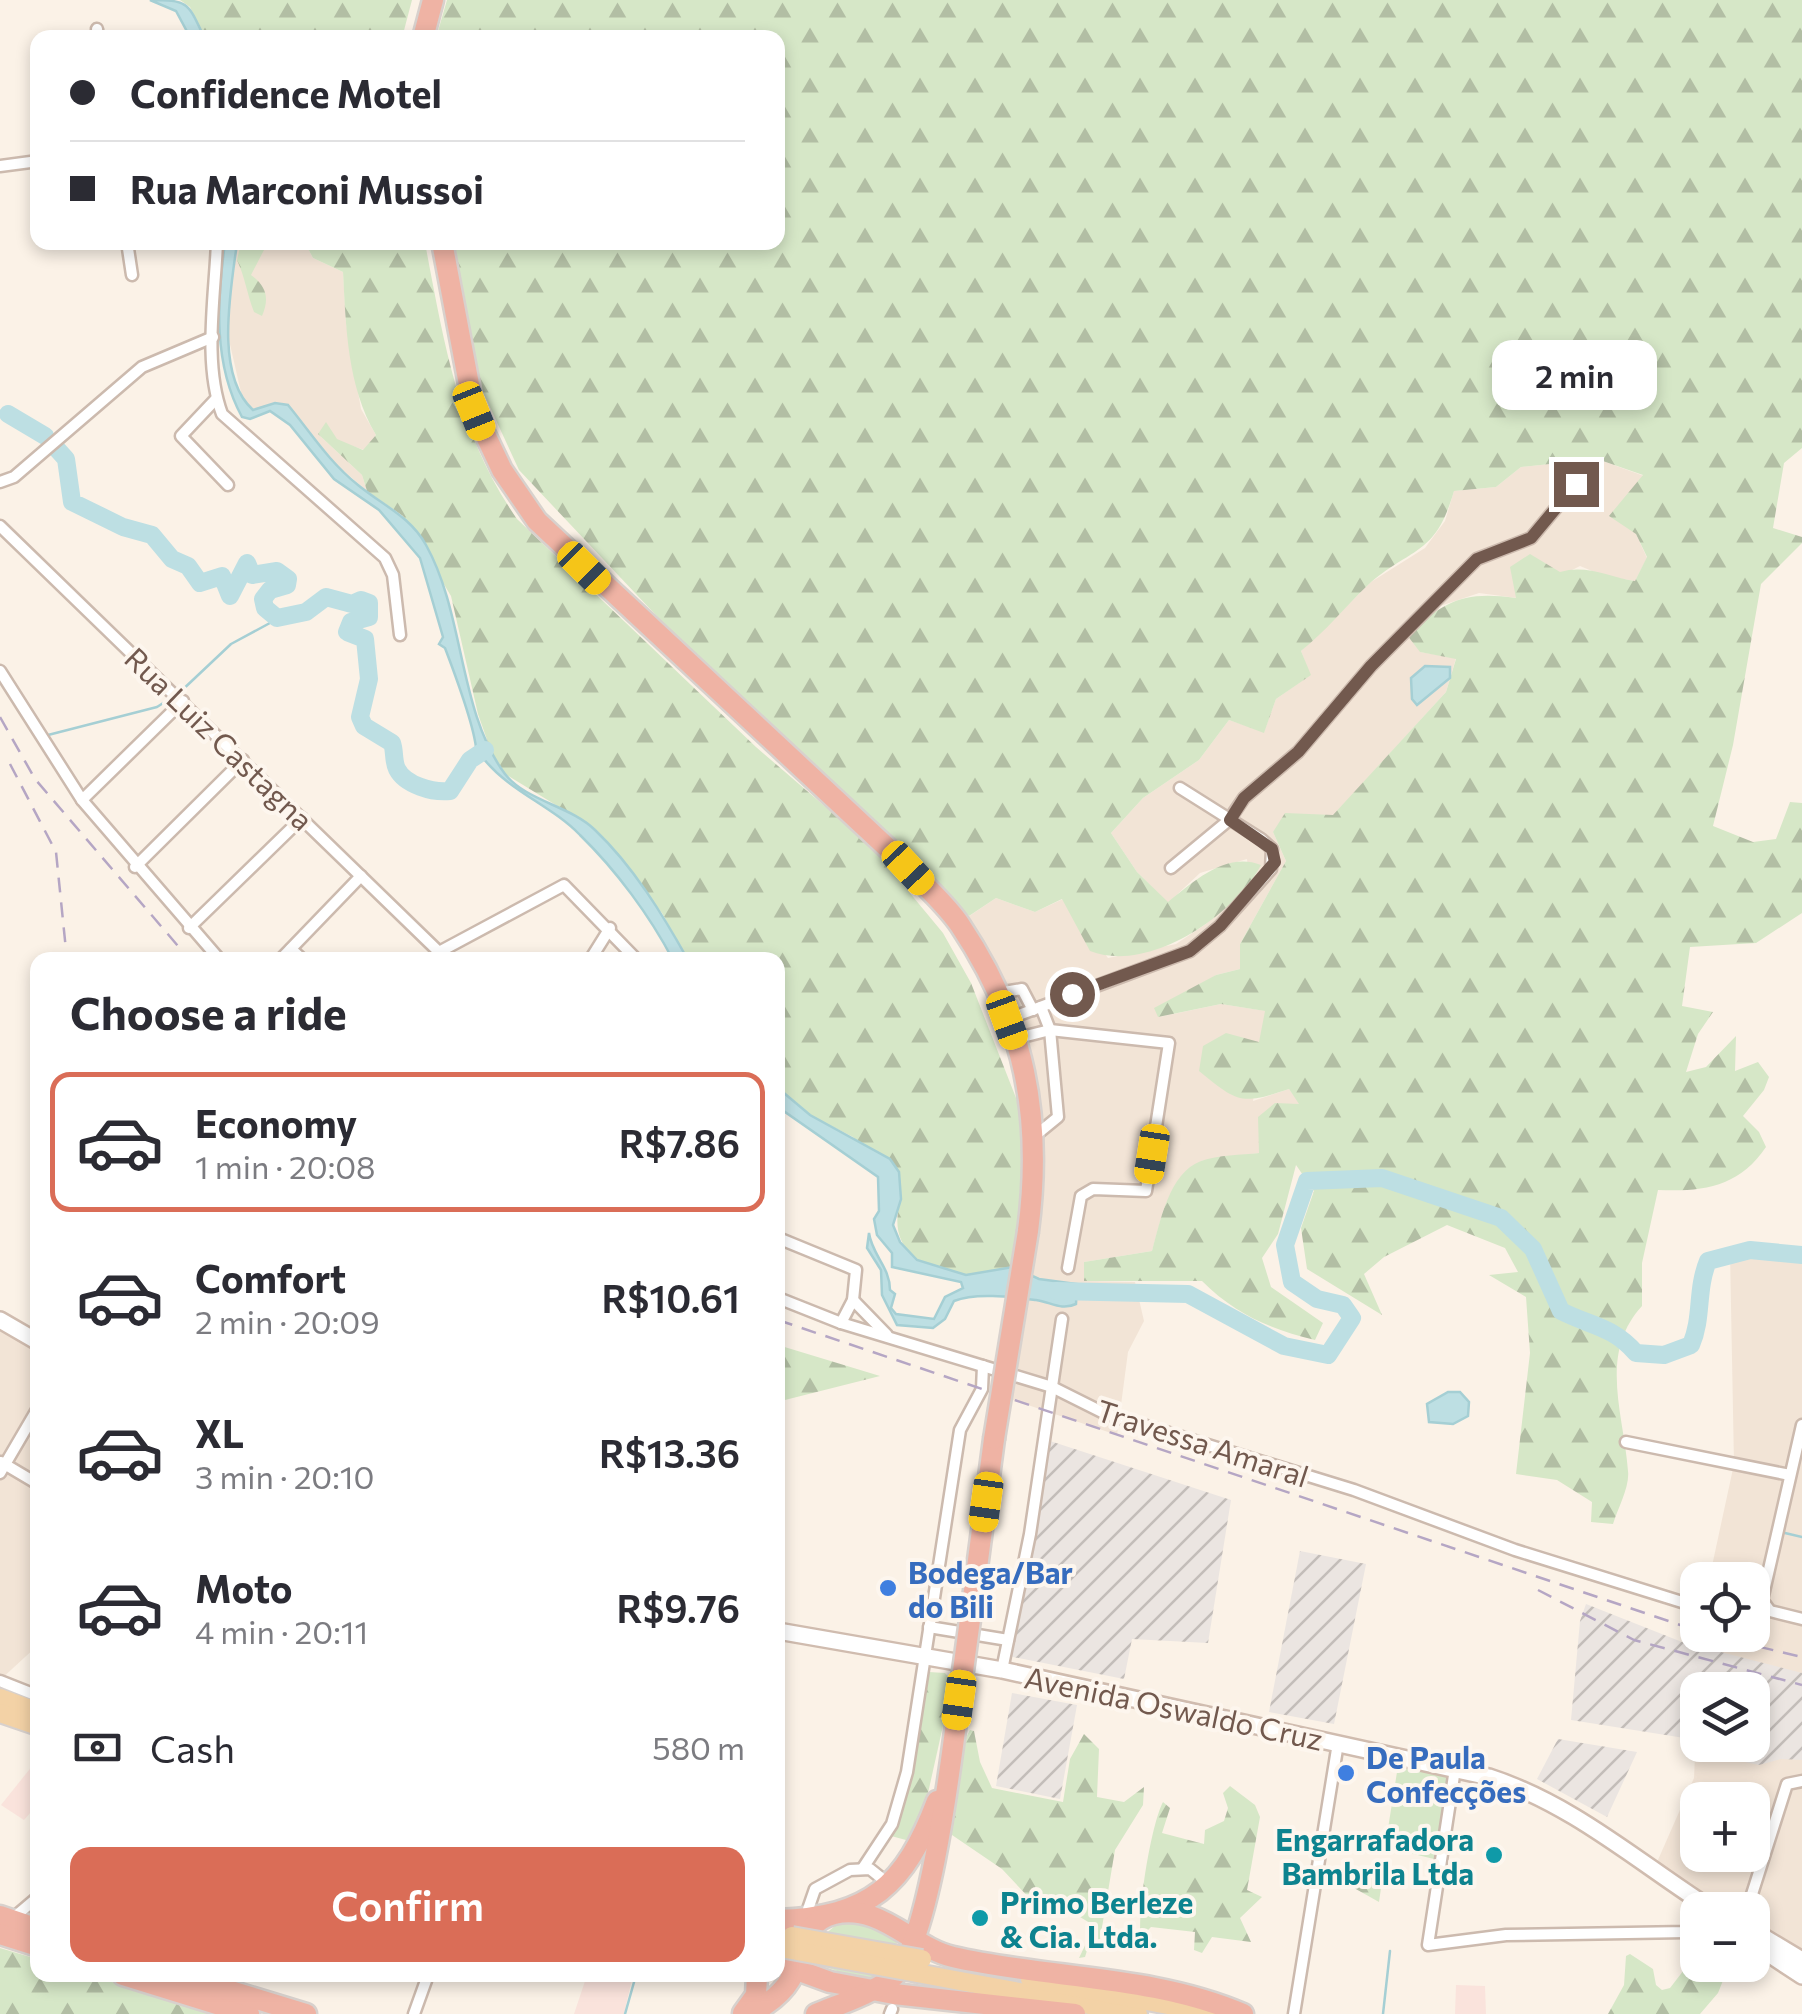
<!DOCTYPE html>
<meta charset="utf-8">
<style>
:root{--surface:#fff;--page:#f2f2f3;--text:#2b2b33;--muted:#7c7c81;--line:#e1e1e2;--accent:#da6d57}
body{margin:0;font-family:Commissioner,sans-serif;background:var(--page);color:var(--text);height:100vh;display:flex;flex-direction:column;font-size:38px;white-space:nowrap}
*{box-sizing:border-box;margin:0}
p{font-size:32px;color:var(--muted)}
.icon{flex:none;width:55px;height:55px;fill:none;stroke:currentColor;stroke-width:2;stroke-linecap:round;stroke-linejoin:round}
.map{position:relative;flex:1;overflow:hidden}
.panel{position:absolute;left:30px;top:952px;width:755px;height:1030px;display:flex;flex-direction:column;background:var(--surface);border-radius:20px;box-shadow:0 5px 15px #0003}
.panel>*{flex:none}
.hud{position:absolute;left:30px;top:30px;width:755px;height:220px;border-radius:20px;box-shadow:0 5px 15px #0003;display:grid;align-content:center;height:220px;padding:0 40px;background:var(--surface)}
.fabs{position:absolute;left:1680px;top:1562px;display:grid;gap:20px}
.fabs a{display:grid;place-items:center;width:90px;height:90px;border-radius:20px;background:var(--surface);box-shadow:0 5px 15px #0003;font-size:50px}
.end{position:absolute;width:45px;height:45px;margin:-22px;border:12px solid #72594e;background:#fff;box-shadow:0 0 0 5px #fff}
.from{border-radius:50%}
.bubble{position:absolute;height:70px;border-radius:20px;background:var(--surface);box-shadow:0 5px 15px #0003;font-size:32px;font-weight:600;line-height:70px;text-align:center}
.car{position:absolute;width:30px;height:60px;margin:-30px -15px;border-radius:12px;box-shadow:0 0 8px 2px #0007;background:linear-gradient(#f5c518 24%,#345 0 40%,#f5c518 0 76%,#345 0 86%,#f5c518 0)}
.hud b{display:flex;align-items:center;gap:35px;height:95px;font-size:38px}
.hud b+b{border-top:2px solid var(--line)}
.hud i{width:25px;height:25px;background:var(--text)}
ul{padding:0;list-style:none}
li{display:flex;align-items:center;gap:30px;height:140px;margin:0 20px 15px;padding:0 20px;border:5px solid transparent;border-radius:20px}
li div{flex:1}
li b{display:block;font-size:38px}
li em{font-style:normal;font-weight:600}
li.selected{border-color:var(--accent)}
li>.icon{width:90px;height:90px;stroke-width:1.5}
h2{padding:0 40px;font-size:45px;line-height:120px}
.pay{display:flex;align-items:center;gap:25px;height:110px;padding:0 40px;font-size:38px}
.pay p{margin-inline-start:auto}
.button{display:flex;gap:20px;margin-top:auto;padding:20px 40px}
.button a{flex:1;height:115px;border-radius:20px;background:var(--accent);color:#fff;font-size:40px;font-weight:600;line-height:115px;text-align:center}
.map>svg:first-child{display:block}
</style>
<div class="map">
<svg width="1802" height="2014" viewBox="0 0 1802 2014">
<defs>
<pattern id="industrial-furrows" width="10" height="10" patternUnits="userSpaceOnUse" patternTransform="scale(2.5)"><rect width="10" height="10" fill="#ebe5e1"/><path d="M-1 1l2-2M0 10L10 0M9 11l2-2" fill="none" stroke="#c3bdb9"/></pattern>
<pattern id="forest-firs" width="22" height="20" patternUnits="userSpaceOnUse" patternTransform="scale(2.5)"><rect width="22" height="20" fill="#d6e7c7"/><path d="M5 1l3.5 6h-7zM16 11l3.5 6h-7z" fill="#b2bea4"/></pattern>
</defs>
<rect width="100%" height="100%" fill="#fbf2e7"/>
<g fill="#f2e4d6" fill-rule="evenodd">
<path d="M237,243H305L313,258L343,272L346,323L361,409L376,435L364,450L318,434L362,475L367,491L323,453L298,419L275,403L253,411L243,401L226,327Z"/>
<path d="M1597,459L1644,476L1636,534L1647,558L1635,581L1604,576L1580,566L1517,598L1479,593L1440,606L1420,652L1456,658L1446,692L1333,816L1273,832L1286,861L1240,944V969L1216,975L1159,1017L1221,1004L1266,1011L1253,1101L1289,1089L1300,1104L1259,1153L1201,1161L1163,1211L1152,1251L1084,1262L1085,1281L1135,1282L1144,1321L1128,1352L1117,1435L1004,1397L1032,1203L1014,1039L959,923L996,898L1035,912L1063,899L1108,958L1176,944L1206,924L1250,885L1247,859L1200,873L1168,903L1137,872L1111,833L1143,798L1199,760L1229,720L1264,732L1276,699L1310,675L1301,651L1371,582L1425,548L1445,521L1454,491L1496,487L1521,467Z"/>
<path d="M1750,1250L1802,1255V1960L1753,1930L1752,1910H1713L1654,1869L1694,1778L1697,1711L1698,1745H1752V1690H1699L1702,1635H1752V1580H1709L1734,1464L1730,1252ZM1698,1800H1752V1855H1698Z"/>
<path d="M0,1320L38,1342L37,1646L0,1680Z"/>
</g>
<g fill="#fae3dc">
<path d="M37,1760V1805L24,1820L1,1805Z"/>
<path d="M587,1975H633L624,2014H574Z"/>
<path d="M1456,1985L1485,1986L1486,2014H1455Z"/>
</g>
<g fill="url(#industrial-furrows)">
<path d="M1047,1440L1231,1500L1208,1643L1132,1639L1124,1679L1008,1656Z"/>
<path d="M1300,1551L1366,1564L1334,1724L1269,1712Z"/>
<path d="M1586,1604L1682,1642L1802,1673V1760L1781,1759L1759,1765L1726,1758L1714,1745H1752V1690H1698L1697,1740L1571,1720L1580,1621Z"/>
<path d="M1012,1693L1077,1705L1060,1799L996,1786Z"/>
<path d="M1558,1739L1637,1752L1607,1817L1537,1779Z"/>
</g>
<g fill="#d6e7c7">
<path d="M1398,1766L1450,1778L1438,1860L1385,1847Z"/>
<path d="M841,1921L869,1923L895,1937L899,1951L881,1978L864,1980L825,1967L824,1935Z"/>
</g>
<g fill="url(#forest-firs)">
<path d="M180,0H412L402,38L204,37L190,7Z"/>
<path d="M447,0H1802V448L1784,463L1773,528L1802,537V543L1761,584L1733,745L1713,826L1753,842L1776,839L1790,802L1802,803V913L1756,943L1690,947L1682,1006L1713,1012L1698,1034L1686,1072L1706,1067L1736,1036L1735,1071L1758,1062L1769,1077L1764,1090L1743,1116L1759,1132L1766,1147C1739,1187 1703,1192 1658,1190L1642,1263V1306C1598,1354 1624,1414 1628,1471C1630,1486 1618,1508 1613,1524L1591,1522L1592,1502L1557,1480L1516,1474L1530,1353L1526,1297L1489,1275L1518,1272L1505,1248L1447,1225L1384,1257L1364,1274L1382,1315L1307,1269L1301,1228L1314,1191L1296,1165L1278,1234L1262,1258L1271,1287L1323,1323L1315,1340C1270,1329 1235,1314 1202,1281H1084V1262L1152,1251C1160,1222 1169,1173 1201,1161C1218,1155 1241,1155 1259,1153L1258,1117L1275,1103L1299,1104L1289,1089C1241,1105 1238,1103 1199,1071L1203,1046L1226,1033L1259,1042L1265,1011L1221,1004L1158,1017L1154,1008L1216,975L1240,969V944L1286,861L1273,832L1285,813L1333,815L1446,692L1456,659L1420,652L1407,635C1446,600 1464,591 1516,598L1510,567L1530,554L1560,572C1586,564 1609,577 1635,581L1647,557L1636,534L1609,516L1643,475L1597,459L1521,467L1496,487L1454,491C1435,557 1412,546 1368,585C1345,607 1326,631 1301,651L1311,675L1276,699L1264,733L1229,720L1199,760L1143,798L1111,833L1137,872L1168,902C1193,882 1226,851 1261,865C1234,916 1148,974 1090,951L1062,899L1035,912L996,898L969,916L702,664L519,470L477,379L453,243L778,242V38H436Z"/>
<path d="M241,243H264L265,248L251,275C266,286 270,298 262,316L254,312C247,294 245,277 237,260Z"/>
<path d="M305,243H425C444,342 458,434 517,519L756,747L871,846L943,933L971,983L1018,1103L1024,1158L1013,1267C998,1270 980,1276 965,1275C919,1270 886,1247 901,1199L853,1137L810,1115L778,1088V960H688L662,913L595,829L505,774L491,751L478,714L451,596L403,516L367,491L362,475L318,434L326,422L337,439L363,450L376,435C347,386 346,327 343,272L313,258Z"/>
<path d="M778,1345L880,1376L781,1401L778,1417Z"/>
<path d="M929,1672L945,1673L951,1680V1690L924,1811L906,1840L891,1836V1832Z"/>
<path d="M970,1730L974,1731L980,1762L992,1788L1063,1802L1070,1759L1084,1734L1099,1749L1097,1797L1124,1802L1144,1787L1143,1805L1115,1850L1100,1939L1090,1941L1085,1957L1079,1958L1092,1931L1090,1923L1055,1902L1032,1901L1002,1869L952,1835C948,1813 958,1749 970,1730Z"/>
<path d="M1230,1786L1255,1805L1260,1817L1247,1890L1262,1897L1240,1918L1251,1942L1212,1937L1202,1953L1194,1950L1195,1932L1151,1927L1141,1937C1137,1912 1151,1825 1163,1802L1170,1808L1162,1833L1204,1844L1205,1830L1224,1821L1228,1808L1223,1793Z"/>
<path d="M1374,1869L1383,1874L1379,1902L1354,1888L1358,1870Z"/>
<path d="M0,1948L37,1959L38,1975H89L218,2014H0Z"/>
<path d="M1697,1953L1698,1965L1728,1968L1718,1993L1700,2014H1608L1624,1985L1626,1956L1630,1954L1653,1969L1656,1985L1662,1990L1670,1988Z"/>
</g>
<g fill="#bddfe3" stroke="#a5cfd4" stroke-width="2.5">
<path d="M150,0C189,0 188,3 204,37H190L176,11Z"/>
<path d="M225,243H237C231,289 214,375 253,410L275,403L288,405C311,433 329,462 358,485C382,505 410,516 426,545C465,615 458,711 505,774C526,801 571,806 595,830C633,866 663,915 688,960H673C650,916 616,870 580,835C551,805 510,792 483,758H476C480,740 453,669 445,648L439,644L443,637L420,558L379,510L334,479L290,425L270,411L250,419L242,417C213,364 217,300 225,243Z"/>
<path d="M1425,666L1450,667V678L1417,705L1412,699L1411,678Z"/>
<path d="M778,1088L810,1115L890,1159L899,1172L901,1199L893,1225L900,1242L917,1260L966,1275L1013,1267L1039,1279L1077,1284L1076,1304C1061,1311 1051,1302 1036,1300C1012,1297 976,1292 954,1301L945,1319L933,1328L897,1325L882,1295L881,1270L867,1248L869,1233C872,1255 890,1267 890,1290L895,1294L891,1308L896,1314L934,1319L945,1297L963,1288L961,1282L892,1267V1253L877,1235L874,1219L879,1211L878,1177L778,1107Z"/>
<path d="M1448,1392H1460L1469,1402L1468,1416L1453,1424L1429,1422L1427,1404Z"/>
</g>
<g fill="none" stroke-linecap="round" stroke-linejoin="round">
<g stroke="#a5cfd4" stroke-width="2.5">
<path d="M178,694L231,644L281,617"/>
<path d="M48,735L157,707L171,698"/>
<path d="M1785,1533L1802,1537"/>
<path d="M625,2014L636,1975"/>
<path d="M1383,2014L1390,1951"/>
</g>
<g stroke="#bddfe3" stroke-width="18">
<path d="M8,414L45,436"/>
<path d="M57,449L66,459L72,502L123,527L152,535L172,559L188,566L200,583L222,576L230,596L247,563L252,575L277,571L288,579L287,585L270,590L263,599L265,608L277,618L306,612L326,597L352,604L361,600L369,603V617L351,622L347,632L365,639L369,679L360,717L364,726L392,743C395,751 393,761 397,769C405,785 433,793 450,791L470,760L485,750"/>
<path d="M1056,1291L1188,1294L1284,1346L1328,1355L1352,1318L1343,1305L1317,1299L1292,1282L1285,1245L1307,1181L1382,1178L1501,1218L1533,1249L1561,1311C1593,1327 1612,1326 1636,1353L1664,1355L1691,1345C1703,1317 1696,1290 1708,1261L1750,1250L1802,1255"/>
</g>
<defs>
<g id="street">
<path d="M97,29L98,38"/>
<path d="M0,166L38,161"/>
<path d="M127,242L132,275"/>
<path d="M217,242C215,296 203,363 222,414L385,558L393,575L400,635"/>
<path d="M216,399L181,436L228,485"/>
<path d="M0,482L14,477L142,367L213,337"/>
<path d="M0,526L439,952"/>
<path d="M0,671L82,800L220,960"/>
<path d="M82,800L183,701"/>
<path d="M135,867L243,760"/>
<path d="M1171,868L1229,820L1244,798L1298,752L1371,666L1477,559L1531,538L1576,484"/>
<path d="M189,928L302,818"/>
<path d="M291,949L303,960"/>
<path d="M280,960L361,876"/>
<path d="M435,960L439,952L564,885L637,960"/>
<path d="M590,960L610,928"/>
<path d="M998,993L1022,989L1033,1010"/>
<path d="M1008,1019L1190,951L1220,926L1271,869L1272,849L1261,839L1180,788"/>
<path d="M1014,1039L1050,1030L1169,1043L1146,1191L1093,1189L1081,1196L1068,1268"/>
<path d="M1036,1135L1058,1117L1050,1030L1041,1007"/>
<path d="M778,1238L856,1270L853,1300L841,1323"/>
<path d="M778,1298L841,1323L1052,1387L1104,1413L1354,1490L1515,1550L1698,1607"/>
<path d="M853,1300L887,1335"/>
<path d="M1802,1425L1762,1600L1770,1611L1802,1619"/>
<path d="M1626,1442L1790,1475"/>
<path d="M1,1462L38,1484"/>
<path d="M0,1473L38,1408"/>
<path d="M929,1627L1008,1640"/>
<path d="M1002,1670L1030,1534L1062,1319"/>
<path d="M0,1681L38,1696"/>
<path d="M1455,1769L1428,1945L1506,1935L1687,1932L1698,1927"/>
<path d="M863,1868L892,1824L907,1772L960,1430L982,1389L983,1366"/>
<path d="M1747,1910L1787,1784L1802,1781"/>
<path d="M805,1918L815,1889L850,1870L870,1869L890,1885"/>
<path d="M12,1919L38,1897"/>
<path d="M414,2014L428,1975"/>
<path d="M890,2014L892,2009"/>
<path d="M1294,2014L1338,1743"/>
</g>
<g id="secondary">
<path d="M0,1320L38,1342"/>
<path d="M778,1631L1002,1670L1489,1777C1573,1804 1639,1863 1713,1910"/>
<path d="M1752,1930L1802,1960"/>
<path d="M1752,1943L1802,1976"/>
</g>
<g id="primary">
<path d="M0,1698L38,1712"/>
<path d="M0,1713L38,1726"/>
<path d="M917,1973L1138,2014"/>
<path d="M1030,1979L1216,2014"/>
</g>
<g id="highway">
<path d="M423,38L433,0"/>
<path d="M442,242L474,411L502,470L537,521L909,868C925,887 946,904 960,925C1025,1022 1043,1117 1028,1231"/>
<path d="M973,1598L994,1439"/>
<path d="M0,1916L38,1929"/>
<path d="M778,1920C870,1917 905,1886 937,1801"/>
<path d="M0,1934L38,1946"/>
<path d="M778,1963L830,1982L894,1994L1075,2014"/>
<path d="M123,1975L249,2014"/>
<path d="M178,1975L306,2014"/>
<path d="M743,2013L756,1995L757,1975"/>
<path d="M750,2014C765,2006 781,1995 790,1980C806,1955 799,1923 834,1914C881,1903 911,1947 953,1957C1048,1979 1153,1975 1243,2014"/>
<path d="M816,2014C840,2004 872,1994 893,1977C930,1946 952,1753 959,1700"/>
</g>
</defs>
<use href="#street" stroke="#ccbaae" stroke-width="15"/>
<use href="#secondary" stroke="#d0bcaf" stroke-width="20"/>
<use href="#primary" stroke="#d8d1cd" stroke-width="22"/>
<use href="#highway" stroke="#d8d1cd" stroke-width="25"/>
<use href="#street" stroke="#fff" stroke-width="10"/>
<use href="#secondary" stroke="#fff" stroke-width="15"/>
<use href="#primary" stroke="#f3d2a6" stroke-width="18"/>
<use href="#highway" stroke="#efb3a4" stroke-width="20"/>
<g stroke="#b5a6c4" stroke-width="2.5" stroke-dasharray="15 10" stroke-linecap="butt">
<path d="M0,717L35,779L190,960"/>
<path d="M10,764L56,852L67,960"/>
<path d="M778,1320L1698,1631"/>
<path d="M1538,1590L1634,1640L1802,1685"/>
<path d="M1710,1635L1802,1657"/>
</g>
<defs>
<g id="primary-bridge">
<path d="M792,1936L922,1959"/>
<path d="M786,1949L917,1973"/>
</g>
<g id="highway-bridge">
<path d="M994,1439L1028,1231"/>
<path d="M959,1700L973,1598"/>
</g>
</defs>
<use href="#primary-bridge" stroke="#d8d1cd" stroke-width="22" stroke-linecap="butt"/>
<use href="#highway-bridge" stroke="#d8d1cd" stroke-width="25" stroke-linecap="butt"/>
<use href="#primary-bridge" stroke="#f3d2a6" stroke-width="18"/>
<use href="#highway-bridge" stroke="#efb3a4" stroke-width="20"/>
</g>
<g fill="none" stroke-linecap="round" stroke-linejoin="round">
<path stroke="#72594e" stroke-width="12" d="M1072,994L1190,951L1220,926L1275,862L1272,849L1230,820L1244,798L1298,752L1371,666L1477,559L1531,538L1576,484"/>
</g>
<g fill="#3f7fe0" stroke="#fdf6ee" stroke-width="4">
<circle cx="888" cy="1588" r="10"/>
<circle cx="1346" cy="1773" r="10"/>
</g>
<g fill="#0f9aa8" stroke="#fdf6ee" stroke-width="4">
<circle cx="1494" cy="1855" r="10"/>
<circle cx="980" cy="1918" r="10"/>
</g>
<g text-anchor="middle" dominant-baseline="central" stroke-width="8" stroke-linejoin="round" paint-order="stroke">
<g font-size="30" fill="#72594e" stroke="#fdf6ee">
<text transform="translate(220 738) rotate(44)">Rua Luiz Castagna</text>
<text transform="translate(1203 1442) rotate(18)">Travessa Amaral</text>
<text transform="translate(1174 1707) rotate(12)">Avenida Oswaldo Cruz</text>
</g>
<g font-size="30" font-weight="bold" fill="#366cbe" stroke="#fdf6ee" text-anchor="start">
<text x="908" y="1571">Bodega/Bar<tspan x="908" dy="34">do Bili</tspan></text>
<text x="1366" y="1756">De Paula<tspan x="1366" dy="34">Confecções</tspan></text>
</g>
<g font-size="30" font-weight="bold" fill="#0d838f" stroke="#fdf6ee" text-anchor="end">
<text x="1474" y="1838">Engarrafadora<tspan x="1474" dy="34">Bambrila Ltda</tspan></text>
<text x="1000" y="1901" text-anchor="start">Primo Berleze<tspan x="1000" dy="34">&amp; Cia. Ltda.</tspan></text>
</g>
</g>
</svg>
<div class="fabs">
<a><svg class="icon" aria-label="locate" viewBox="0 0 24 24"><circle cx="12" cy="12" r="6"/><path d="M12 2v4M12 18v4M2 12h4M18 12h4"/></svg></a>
<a><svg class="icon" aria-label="layers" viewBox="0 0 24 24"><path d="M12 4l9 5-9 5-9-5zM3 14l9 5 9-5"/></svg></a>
<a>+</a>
<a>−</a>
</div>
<i class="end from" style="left:1072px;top:994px"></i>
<i class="end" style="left:1576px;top:484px"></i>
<div class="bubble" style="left:1492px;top:340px;width:165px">2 min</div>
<i class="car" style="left:474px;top:411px;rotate:158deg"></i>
<i class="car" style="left:584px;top:568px;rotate:135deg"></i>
<i class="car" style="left:908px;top:868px;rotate:137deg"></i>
<i class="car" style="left:1007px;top:1020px;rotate:160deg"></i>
<i class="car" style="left:1152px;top:1154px;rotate:189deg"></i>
<i class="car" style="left:986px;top:1502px;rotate:188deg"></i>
<i class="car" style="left:959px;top:1700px;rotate:188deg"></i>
<div class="hud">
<b><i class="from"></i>Confidence Motel</b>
<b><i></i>Rua Marconi Mussoi</b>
</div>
<section class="panel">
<h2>Choose a ride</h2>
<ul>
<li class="selected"><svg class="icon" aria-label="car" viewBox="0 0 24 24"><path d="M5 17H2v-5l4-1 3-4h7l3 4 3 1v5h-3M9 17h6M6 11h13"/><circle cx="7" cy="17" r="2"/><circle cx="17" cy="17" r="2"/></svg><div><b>Economy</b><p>1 min · 20:08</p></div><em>R$7.86</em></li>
<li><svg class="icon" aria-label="car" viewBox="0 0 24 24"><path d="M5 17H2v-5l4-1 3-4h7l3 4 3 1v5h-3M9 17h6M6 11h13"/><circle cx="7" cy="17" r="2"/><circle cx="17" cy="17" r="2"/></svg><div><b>Comfort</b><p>2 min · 20:09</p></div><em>R$10.61</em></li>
<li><svg class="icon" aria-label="car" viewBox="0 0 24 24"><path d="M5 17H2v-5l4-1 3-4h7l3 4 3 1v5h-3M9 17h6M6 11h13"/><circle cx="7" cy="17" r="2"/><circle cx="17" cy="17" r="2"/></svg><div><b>XL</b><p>3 min · 20:10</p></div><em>R$13.36</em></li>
<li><svg class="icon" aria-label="car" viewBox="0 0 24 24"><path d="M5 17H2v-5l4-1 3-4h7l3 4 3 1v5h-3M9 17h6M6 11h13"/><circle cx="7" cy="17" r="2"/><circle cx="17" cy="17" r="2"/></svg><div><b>Moto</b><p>4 min · 20:11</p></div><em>R$9.76</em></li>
</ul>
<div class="pay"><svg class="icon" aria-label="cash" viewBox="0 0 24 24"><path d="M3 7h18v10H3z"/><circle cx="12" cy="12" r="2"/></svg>Cash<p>580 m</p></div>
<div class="button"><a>Confirm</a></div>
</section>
</div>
